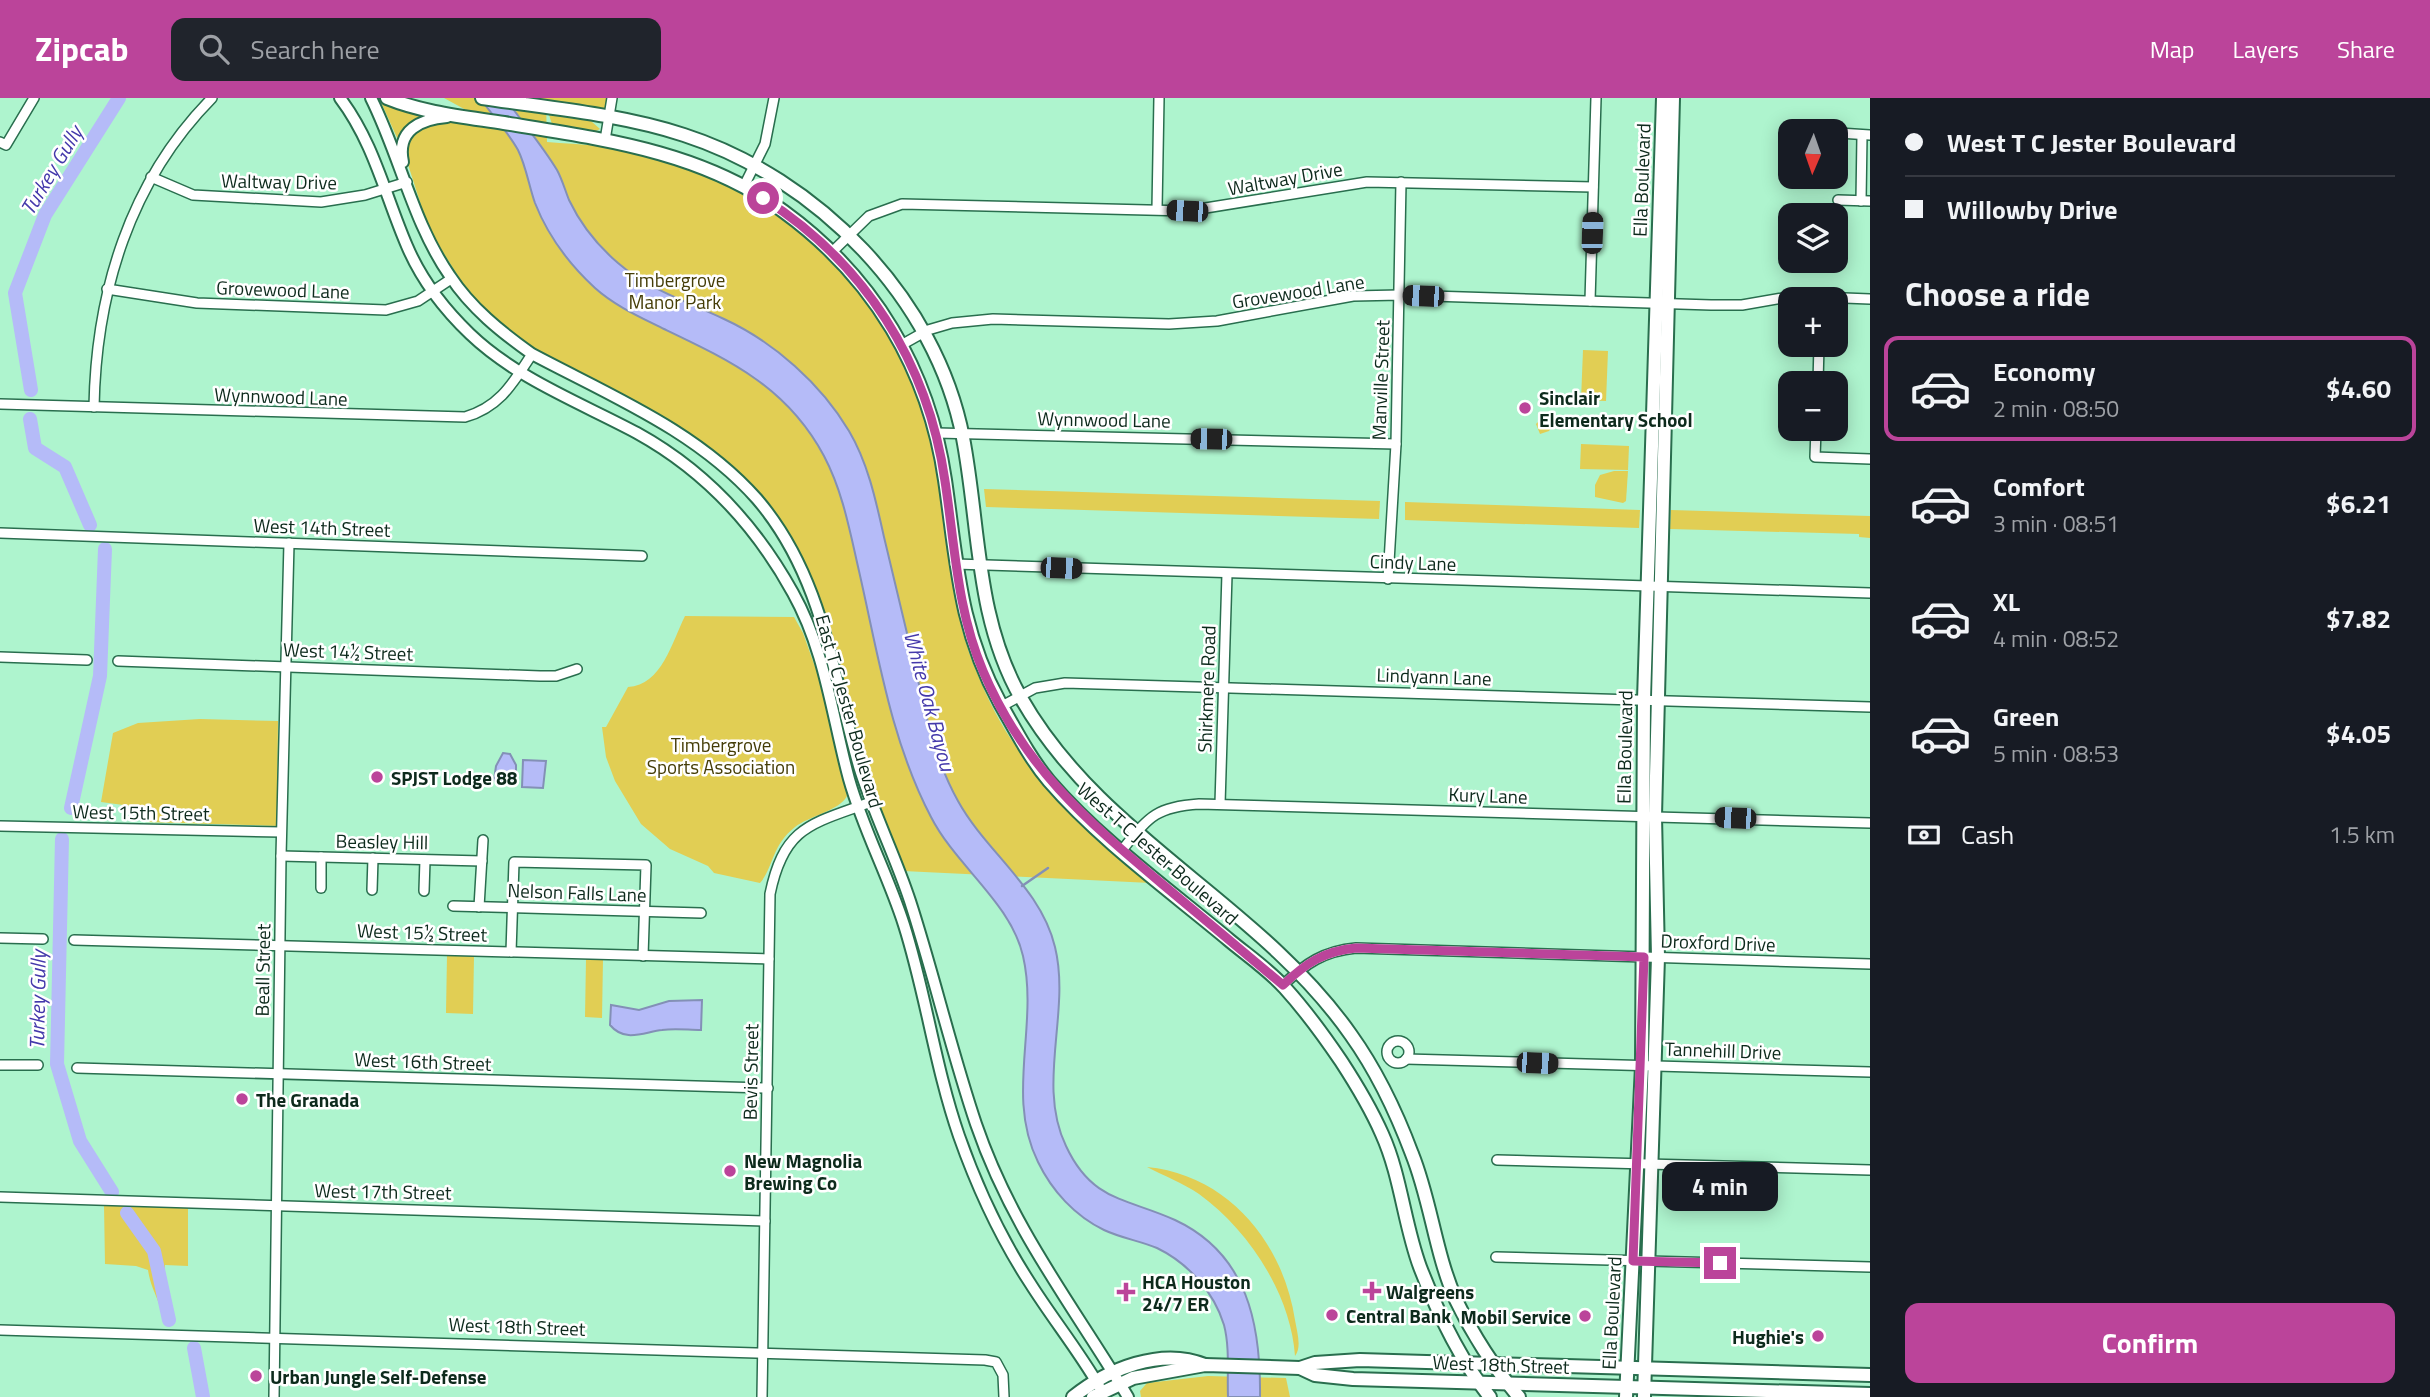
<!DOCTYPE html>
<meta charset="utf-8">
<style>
:root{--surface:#171b24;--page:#20242c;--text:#f1f3f6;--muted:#9ea1a6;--line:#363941;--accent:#bb449a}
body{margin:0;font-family:"Titillium Web",sans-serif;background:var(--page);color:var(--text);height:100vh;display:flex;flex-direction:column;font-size:26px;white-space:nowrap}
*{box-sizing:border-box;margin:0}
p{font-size:23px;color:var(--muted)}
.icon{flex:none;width:38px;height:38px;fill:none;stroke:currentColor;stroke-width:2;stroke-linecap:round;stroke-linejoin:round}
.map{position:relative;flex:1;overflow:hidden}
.drawer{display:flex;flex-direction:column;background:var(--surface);width:560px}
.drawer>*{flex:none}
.top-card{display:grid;align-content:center;height:154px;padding:0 35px;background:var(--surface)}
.needle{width:46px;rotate:182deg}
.fabs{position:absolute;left:1778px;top:21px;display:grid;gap:14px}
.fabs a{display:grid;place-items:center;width:70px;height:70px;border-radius:14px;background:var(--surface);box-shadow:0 4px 18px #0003;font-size:35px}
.end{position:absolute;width:32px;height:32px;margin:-16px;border:9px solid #bb449a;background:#fff;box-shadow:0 0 0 4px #fff}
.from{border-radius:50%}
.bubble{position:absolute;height:49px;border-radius:14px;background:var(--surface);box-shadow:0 4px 18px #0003;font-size:23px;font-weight:700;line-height:49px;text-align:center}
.car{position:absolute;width:21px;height:42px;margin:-21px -10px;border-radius:9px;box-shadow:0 0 5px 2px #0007;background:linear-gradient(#222 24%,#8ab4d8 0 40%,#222 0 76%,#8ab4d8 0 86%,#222 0)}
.top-card b{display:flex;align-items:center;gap:24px;height:66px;font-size:26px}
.top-card b+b{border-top:2px solid var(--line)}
.top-card i{width:18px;height:18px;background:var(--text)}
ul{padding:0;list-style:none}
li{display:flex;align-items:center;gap:21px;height:105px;margin:0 14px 10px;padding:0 21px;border:4px solid transparent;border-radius:14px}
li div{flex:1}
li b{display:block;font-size:26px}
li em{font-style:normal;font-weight:700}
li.on{border-color:var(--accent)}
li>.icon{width:63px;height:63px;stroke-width:1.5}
h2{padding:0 35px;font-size:32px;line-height:84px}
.pay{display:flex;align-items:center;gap:18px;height:77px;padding:0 35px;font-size:26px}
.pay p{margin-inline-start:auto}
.action{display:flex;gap:14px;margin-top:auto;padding:14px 35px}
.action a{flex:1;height:80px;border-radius:14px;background:var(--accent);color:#fff;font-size:28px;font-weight:700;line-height:80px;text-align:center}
header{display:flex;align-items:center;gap:42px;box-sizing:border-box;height:98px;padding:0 35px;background:var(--accent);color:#fff}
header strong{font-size:33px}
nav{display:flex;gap:38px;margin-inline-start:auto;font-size:24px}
.search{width:490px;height:63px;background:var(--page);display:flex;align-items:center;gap:18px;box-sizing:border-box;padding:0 24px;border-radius:14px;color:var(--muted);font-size:26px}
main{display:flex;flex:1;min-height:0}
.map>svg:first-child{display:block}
</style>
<header>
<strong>Zipcab</strong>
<div class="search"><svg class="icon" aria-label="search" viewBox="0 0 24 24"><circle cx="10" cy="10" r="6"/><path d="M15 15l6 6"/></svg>Search here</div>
<nav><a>Map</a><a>Layers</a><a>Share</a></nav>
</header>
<main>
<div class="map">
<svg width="1870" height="1299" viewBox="0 0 1870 1299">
<rect width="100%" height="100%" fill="#aef4ce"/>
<g fill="#e1ce54">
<path d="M444,0H607L605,11L546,3L547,44C580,47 616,47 647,55C785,91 903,205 934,347C951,423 945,501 977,575C990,607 1007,640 1030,666C1064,708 1112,747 1151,785L903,773L865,672L829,525L795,449L710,351L672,325L548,261L513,238L470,197L429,132L404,54L415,31L448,22L459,25L466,12Z"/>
<path d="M380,2L421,16V17L408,28L398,42Z"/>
<path d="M549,17L591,23L600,31L592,35L553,29Z"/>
<path d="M1583,252L1608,253L1606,303L1581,302Z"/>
<path d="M1542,320L1553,321L1554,325L1549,333L1540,336L1536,326Z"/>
<path d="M1581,346L1629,348L1628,372L1580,371Z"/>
<path d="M1614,373H1628L1626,403L1623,405L1595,399V387L1600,377Z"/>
<path d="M984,391L1380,403L1379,421L986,409Z"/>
<path d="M1405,404L1640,412L1639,430L1405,422Z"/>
<path d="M1671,412L1870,418V440L1859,439V436L1670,431Z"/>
<path d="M685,518L794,519L803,535L820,583L847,698C839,713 809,718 795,729C771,748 774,769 760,785L714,775L708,768L670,751L641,726L615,683L606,659L602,629H606L628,589C662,587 672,544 685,518Z"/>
<path d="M200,621L278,623L277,728L144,724L138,709L101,704L113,635L138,625Z"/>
<path d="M447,857L474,858L473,916L446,915Z"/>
<path d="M586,861H603L602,920L585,919Z"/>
<path d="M1147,1069C1228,1077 1283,1144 1295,1222C1297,1234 1302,1249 1295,1258C1291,1197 1249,1132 1199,1096C1183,1085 1164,1078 1147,1069Z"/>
<path d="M104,1107L188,1110V1168L165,1167C164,1188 173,1204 172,1225L163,1224C161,1202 151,1193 148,1172L136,1168L105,1166Z"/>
<path d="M1208,1278L1286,1280L1290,1299H1141L1140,1293L1147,1285Z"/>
</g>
<g fill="#b5bbf8" stroke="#8390b6" stroke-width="2">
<path d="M480,0H505C522,24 542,47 557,72C562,81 565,92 569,102C580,125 598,148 618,165C649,192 688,204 724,221C774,244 821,286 849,333C868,365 876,403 884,439C895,484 905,528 916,573C926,618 935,662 958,703C986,754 1041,790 1055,849C1071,914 1036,986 1066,1048C1092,1104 1127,1100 1175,1122C1248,1156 1261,1227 1260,1299H1228C1227,1276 1230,1250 1224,1227C1214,1194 1188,1165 1157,1150C1140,1143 1121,1140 1104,1132C1075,1118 1052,1093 1038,1064C1005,998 1039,927 1023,858C1011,805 956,768 931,719C891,643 878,556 859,473C850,434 843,394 824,358C787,289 731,263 664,231C640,219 615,208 595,190C570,167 548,138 535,105C529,88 526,68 518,52C508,34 492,17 480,0Z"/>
<path d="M503,655L510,656L516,667V681L510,686H498L494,682L496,668Z"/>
<path d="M523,662L546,663L543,690L522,689Z"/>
<path d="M702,902L701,932C688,932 675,930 662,932C644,934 625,945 610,927L611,907L639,912L669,903Z"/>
</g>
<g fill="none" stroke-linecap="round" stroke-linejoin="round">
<path stroke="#8390b6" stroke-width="2.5" d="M1022,788L1048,770"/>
<g stroke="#b5bbf8" stroke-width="14">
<path d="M31,292L15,195L45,117L119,0"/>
<path d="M30,321L35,350L65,369L90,427"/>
<path d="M71,710L100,578L105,451"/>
<path d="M62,741L57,966L80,1043L112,1094"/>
<path d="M127,1115L154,1153L169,1222"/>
<path d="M194,1250L203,1299"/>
</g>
<defs>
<g id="minor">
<path d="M1839,35L1870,37"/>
<path d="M605,42L612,0"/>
<path d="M0,44L6,47L34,0"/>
<path d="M151,79L193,97L321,104L365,97L407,84"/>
<path d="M744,88L765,46L774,0"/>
<path d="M1838,102L1870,103"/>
<path d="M1861,103L1862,37"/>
<path d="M1157,111L1159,0"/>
<path d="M832,154L869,118L902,106L1187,113L1367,84L1593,89"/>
<path d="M107,191L197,205L386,212L418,203L451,181"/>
<path d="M1590,203L1596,0"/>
<path d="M903,246L928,232L952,225L993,221L1169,226L1217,223L1353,198L1400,197L1711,207H1742L1794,198L1870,201"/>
<path d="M1818,285L1819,247"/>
<path d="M0,306L465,319C500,309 513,285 532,256"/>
<path d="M94,309C96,194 130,83 212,0"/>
<path d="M1816,331L1815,359L1870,361"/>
<path d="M937,335L1396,346"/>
<path d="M0,435L642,458"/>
<path d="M955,466L1870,495"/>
<path d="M1388,481L1396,346L1401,84"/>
<path d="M0,559L87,562"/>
<path d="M118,563L540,578H556L577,571"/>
<path d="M1002,608L1035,590L1065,585L1870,609"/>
<path d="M1220,706L1227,476"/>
<path d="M0,728L281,734"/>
<path d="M1122,752C1149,719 1155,709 1199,706L1870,725"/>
<path d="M281,758L482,763"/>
<path d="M321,790V759"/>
<path d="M372,792L373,760"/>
<path d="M424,793L425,762"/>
<path d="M453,808L701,815"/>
<path d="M479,809L483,742"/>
<path d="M0,840L43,841"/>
<path d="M74,842L769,861"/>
<path d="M511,854L514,764L646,767L643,858"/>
<path d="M1283,887C1306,865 1324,853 1356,850L1870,866"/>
<circle cx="1398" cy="954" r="11"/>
<path d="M1406,961L1870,974"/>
<path d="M0,967H38"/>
<path d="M77,970L768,990"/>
<path d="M1497,1062L1870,1072"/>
<path d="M0,1099L765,1123"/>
<path d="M1496,1159L1870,1169"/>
<path d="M0,1232L985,1262L996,1264L1003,1277L1004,1299"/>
<path d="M274,1299L281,758L289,445"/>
<path d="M762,1299L770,796C784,728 811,726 871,704"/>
</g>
<g id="tertiary">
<path d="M340,0C374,45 385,97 407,148C421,181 445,212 470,236C517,281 581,305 637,335C704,372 756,428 793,495C825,552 832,618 849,681C863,731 888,777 904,827C926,896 935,969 959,1038C977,1089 1000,1139 1030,1185C1052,1220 1078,1252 1099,1288"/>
<path d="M371,0C400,58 413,125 450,178C471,210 501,234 532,256C611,298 697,333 757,401C823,478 832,574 859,668C873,714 895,757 910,803C934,877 951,952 976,1026C1012,1131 1072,1206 1128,1299"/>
<path d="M403,64C396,32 421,21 447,19"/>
</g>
<g id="secondary">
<path d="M387,0C424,15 466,19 504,25C602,41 701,53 783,113C874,179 929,272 945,382C957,464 959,530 1000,605C1015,631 1029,659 1049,683C1101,743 1168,791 1229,842C1247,857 1269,872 1285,890C1305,912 1324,938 1341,963C1356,986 1371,1011 1382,1036C1401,1078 1404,1126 1420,1169C1437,1213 1460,1262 1490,1299"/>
<path d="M482,0C549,10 620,16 684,37C817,80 936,200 963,340C980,429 975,519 1021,600C1101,741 1259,805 1351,937C1376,972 1397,1016 1412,1056C1431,1103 1435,1155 1456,1202C1473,1237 1494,1270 1519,1299"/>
<path d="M1300,1270L1315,1265L1360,1262L1870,1277"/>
<path d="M1073,1299C1108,1271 1161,1249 1205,1267"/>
<path d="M1093,1299L1133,1280L1205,1267L1300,1270L1315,1277L1353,1281L1870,1296"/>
<path d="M1626,1299L1642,968L1644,602L1663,0"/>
<path d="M1644,1299L1658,859L1655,718L1673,0"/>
</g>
</defs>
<use href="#minor" stroke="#296e4e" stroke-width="12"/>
<use href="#tertiary" stroke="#296e4e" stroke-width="14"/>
<use href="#secondary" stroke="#296e4e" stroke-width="16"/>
<use href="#minor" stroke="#fff" stroke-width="9"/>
<use href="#tertiary" stroke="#fff" stroke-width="10"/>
<use href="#secondary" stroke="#fff" stroke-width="12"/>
</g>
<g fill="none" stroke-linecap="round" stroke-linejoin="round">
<path stroke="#bb449a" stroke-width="9" d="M763,100C864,164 928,264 945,383C955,448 957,512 983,573C1023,668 1085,721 1161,785C1202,819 1242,853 1283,887C1306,865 1324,853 1356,850L1644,859L1633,1163L1720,1165"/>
</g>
<g fill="#bb449a" stroke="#fff" stroke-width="2.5">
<circle cx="1525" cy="310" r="7"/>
<circle cx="377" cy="679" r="7"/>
<circle cx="242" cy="1001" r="7"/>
<circle cx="730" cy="1073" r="7"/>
<path d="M1368.5 1182.5h7v7h7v7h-7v7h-7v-7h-7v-7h7z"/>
<path d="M1122.5 1183.5h7v7h7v7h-7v7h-7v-7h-7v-7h7z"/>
<circle cx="1332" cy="1217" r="7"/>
<circle cx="1585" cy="1218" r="7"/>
<circle cx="1818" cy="1238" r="7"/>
<circle cx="256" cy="1278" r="7"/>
</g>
<g text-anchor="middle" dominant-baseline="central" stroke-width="5" stroke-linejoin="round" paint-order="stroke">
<g font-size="19" fill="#0d2a1c" stroke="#fff">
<text transform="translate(1285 80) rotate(-10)">Waltway Drive</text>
<text transform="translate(1641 82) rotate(-88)">Ella Boulevard</text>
<text transform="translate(279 83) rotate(1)">Waltway Drive</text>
<text transform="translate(283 191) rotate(2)">Grovewood Lane</text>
<text transform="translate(1298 193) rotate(-9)">Grovewood Lane</text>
<text transform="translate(1380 282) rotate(-88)">Manville Street</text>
<text transform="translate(281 298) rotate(2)">Wynnwood Lane</text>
<text transform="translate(1104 321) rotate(1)">Wynnwood Lane</text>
<text transform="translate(322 429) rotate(2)">West 14th Street</text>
<text transform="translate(1413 464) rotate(2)">Cindy Lane</text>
<text transform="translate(348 553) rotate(2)">West 14½ Street</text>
<text transform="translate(1434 578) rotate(2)">Lindyann Lane</text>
<text transform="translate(1206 591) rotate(-88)">Shirkmere Road</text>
<text transform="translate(850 613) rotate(74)">East T C Jester Boulevard</text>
<text transform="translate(1624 649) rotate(-89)">Ella Boulevard</text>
<text transform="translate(1488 697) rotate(2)">Kury Lane</text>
<text transform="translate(141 714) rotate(1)">West 15th Street</text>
<text transform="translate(382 743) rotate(1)">Beasley Hill</text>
<text transform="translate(1158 755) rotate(41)">West T C Jester Boulevard</text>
<text transform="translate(577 794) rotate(2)">Nelson Falls Lane</text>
<text transform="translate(422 834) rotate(2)">West 15½ Street</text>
<text transform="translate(1718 844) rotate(2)">Droxford Drive</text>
<text transform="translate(262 872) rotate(-89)">Beall Street</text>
<text transform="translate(1723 952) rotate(2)">Tannehill Drive</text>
<text transform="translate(423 963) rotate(2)">West 16th Street</text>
<text transform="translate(750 974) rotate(-89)">Bevis Street</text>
<text transform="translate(383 1093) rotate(1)">West 17th Street</text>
<text transform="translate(1611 1215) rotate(-87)">Ella Boulevard</text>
<text transform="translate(517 1228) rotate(2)">West 18th Street</text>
<text transform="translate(1501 1266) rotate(2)">West 18th Street</text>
</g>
<g font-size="19" fill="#453d07" stroke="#fff">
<text x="675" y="181">Timbergrove<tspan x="675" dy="22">Manor Park</tspan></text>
<text x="721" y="646">Timbergrove<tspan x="721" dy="22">Sports Association</tspan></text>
</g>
<g font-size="19" font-weight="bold" fill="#0d2a1c" stroke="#fff" text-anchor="start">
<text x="1539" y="299">Sinclair<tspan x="1539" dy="22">Elementary School</tspan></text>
<text x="391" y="679">SPJST Lodge 88</text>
<text x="256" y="1001">The Granada</text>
<text x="744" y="1062">New Magnolia<tspan x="744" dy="22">Brewing Co</tspan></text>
<text x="1142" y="1183">HCA Houston<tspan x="1142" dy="22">24/7 ER</tspan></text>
<text x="1386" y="1193">Walgreens</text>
<text x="1346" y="1217">Central Bank</text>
<text x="1571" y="1218" text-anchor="end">Mobil Service</text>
<text x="1804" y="1238" text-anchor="end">Hughie's</text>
<text x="270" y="1278">Urban Jungle Self-Defense</text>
</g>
<g font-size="21" font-style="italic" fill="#4439ab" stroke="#fff">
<text transform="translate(51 72) rotate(-59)">Turkey Gully</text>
<text transform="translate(930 603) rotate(75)">White Oak Bayou</text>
<text transform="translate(37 902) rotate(-89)">Turkey Gully</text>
</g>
</g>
</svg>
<div class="fabs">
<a><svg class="needle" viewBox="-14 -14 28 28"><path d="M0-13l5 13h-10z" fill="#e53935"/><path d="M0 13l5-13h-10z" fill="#9ea1a6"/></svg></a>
<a><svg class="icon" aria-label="layers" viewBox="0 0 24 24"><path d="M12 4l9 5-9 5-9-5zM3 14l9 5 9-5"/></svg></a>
<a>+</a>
<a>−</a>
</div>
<i class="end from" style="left:763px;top:100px"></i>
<i class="end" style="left:1720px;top:1165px"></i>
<div class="bubble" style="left:1662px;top:1064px;width:116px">4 min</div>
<i class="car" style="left:1187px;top:113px;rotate:273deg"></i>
<i class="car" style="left:1592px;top:135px;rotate:2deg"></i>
<i class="car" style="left:1423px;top:198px;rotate:272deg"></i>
<i class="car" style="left:1211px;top:341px;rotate:271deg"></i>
<i class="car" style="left:1061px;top:470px;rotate:92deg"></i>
<i class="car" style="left:1735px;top:720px;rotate:272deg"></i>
<i class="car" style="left:1537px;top:965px;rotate:92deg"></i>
</div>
<section class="drawer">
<div class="top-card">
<b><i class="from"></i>West T C Jester Boulevard</b>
<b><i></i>Willowby Drive</b>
</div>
<h2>Choose a ride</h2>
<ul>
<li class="on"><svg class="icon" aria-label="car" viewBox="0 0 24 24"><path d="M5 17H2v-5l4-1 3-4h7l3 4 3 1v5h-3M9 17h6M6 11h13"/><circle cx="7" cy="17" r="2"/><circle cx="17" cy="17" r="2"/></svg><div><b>Economy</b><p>2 min · 08:50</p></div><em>$4.60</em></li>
<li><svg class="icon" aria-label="car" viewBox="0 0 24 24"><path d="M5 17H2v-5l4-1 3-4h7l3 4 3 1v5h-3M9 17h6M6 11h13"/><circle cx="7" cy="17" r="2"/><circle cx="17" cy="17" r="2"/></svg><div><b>Comfort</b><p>3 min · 08:51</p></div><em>$6.21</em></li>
<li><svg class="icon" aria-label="car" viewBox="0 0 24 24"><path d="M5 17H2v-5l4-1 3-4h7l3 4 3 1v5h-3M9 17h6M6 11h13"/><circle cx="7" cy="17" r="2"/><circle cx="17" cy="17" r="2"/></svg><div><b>XL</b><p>4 min · 08:52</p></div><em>$7.82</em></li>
<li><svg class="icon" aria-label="car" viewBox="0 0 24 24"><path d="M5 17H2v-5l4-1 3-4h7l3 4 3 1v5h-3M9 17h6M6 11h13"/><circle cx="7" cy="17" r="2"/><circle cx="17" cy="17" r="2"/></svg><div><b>Green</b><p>5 min · 08:53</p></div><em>$4.05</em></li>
</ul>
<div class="pay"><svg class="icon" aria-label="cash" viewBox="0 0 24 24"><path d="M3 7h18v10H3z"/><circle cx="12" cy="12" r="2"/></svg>Cash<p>1.5 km</p></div>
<div class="action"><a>Confirm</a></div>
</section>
</main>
